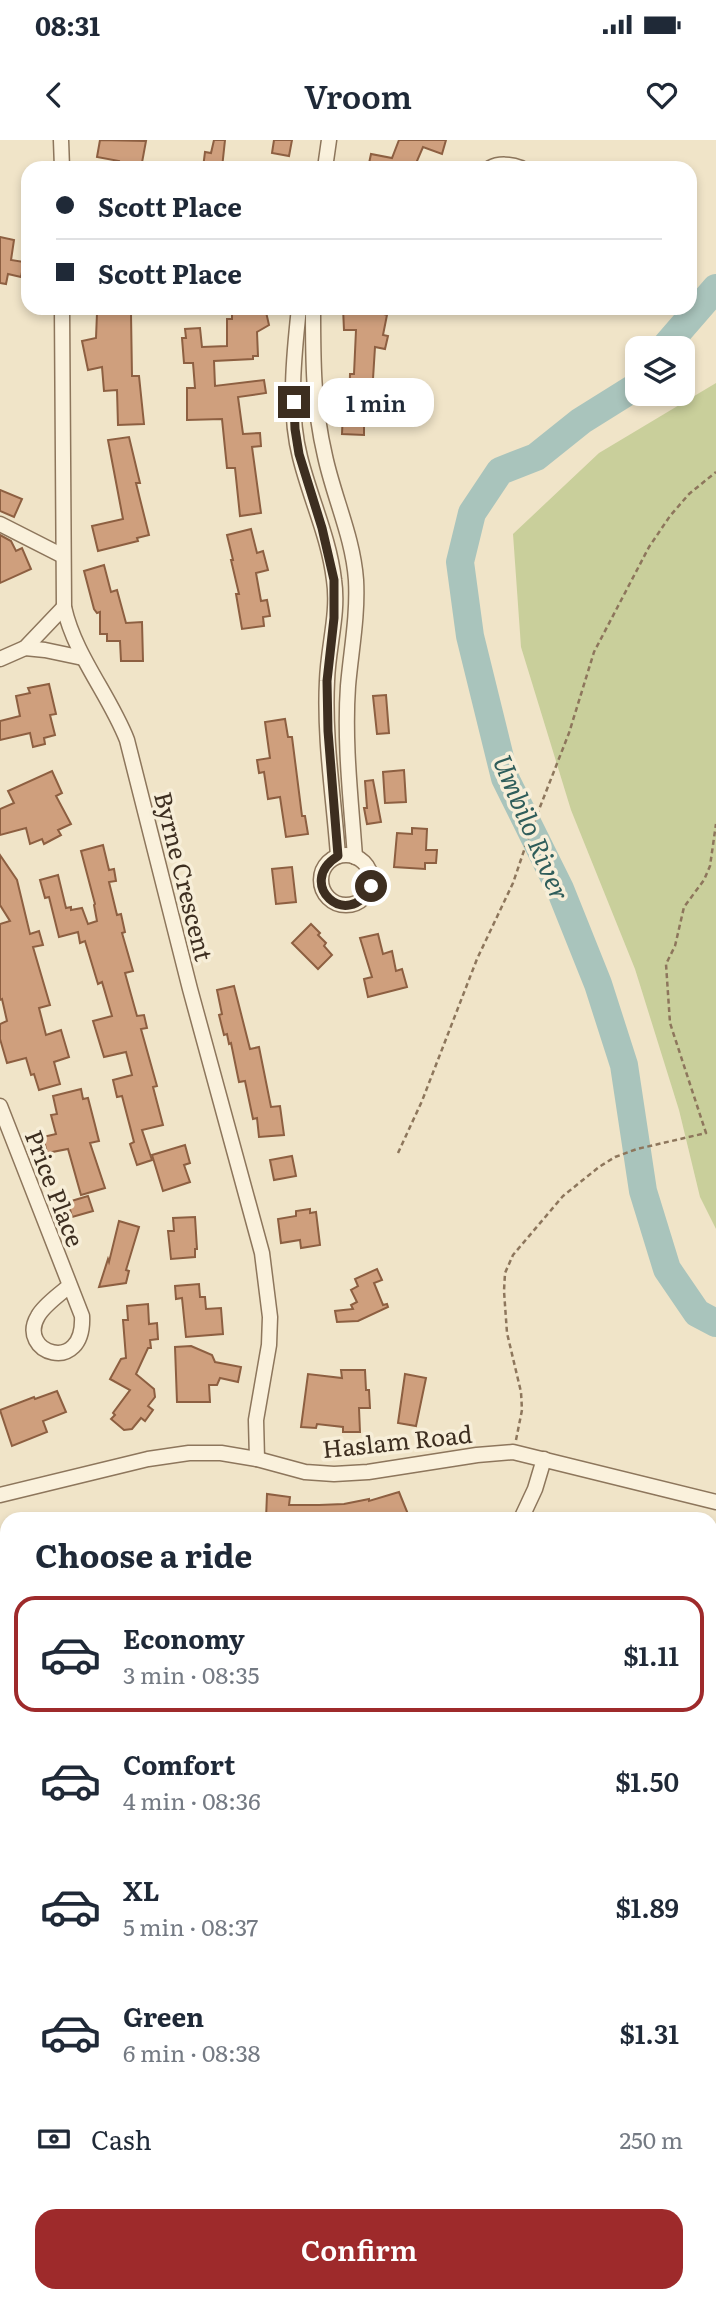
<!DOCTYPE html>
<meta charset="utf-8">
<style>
:root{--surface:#fff;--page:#f6f6f7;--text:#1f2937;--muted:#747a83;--line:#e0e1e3;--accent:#9e2a2b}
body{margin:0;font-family:Literata,serif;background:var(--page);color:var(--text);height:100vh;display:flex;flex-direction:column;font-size:26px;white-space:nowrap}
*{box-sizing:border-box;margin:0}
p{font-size:23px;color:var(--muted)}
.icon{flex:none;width:38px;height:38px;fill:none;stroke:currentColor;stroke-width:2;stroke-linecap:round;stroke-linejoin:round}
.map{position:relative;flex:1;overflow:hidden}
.drawer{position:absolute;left:0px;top:1372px;width:718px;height:791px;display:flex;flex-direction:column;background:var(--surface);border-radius:21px 21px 0 0;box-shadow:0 4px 10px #0003}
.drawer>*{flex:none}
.top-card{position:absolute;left:21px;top:21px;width:676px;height:154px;border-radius:21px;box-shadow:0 4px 10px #0003;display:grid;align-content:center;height:154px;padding:0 35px;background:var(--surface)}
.tools{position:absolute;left:625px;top:196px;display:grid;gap:14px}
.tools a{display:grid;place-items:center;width:70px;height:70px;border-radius:14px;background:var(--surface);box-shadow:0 4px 10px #0003;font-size:35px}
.end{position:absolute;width:32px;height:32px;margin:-16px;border:9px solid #3d2e20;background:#fff;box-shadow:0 0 0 4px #fff}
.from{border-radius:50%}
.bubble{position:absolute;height:49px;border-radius:21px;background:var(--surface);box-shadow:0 4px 10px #0003;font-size:23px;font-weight:600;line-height:49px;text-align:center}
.top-card b{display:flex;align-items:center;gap:24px;height:66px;font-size:26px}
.top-card b+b{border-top:2px solid var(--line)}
.top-card i{width:18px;height:18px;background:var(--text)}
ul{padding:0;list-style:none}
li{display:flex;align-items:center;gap:21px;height:116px;margin:0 14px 10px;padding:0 21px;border:4px solid transparent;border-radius:21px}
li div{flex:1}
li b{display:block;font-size:26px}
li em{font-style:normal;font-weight:600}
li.current{border-color:var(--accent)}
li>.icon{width:63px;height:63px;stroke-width:1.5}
h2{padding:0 35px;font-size:32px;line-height:84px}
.pay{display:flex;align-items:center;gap:18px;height:77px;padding:0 35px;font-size:26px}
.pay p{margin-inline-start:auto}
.cta{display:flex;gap:14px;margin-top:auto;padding:14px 35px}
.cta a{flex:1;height:80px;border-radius:21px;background:var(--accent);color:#fff;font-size:28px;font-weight:600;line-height:80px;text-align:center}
.status{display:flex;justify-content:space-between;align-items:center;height:49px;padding:0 35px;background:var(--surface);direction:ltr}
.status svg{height:19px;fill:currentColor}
header{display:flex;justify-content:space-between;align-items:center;height:91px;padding:0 35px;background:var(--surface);font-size:32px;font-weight:600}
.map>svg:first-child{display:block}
</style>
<div class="status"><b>08:31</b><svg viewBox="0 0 49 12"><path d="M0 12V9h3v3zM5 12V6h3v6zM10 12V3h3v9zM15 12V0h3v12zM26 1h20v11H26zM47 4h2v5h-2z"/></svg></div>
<header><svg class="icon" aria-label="back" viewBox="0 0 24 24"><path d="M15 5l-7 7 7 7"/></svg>Vroom<svg class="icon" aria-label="heart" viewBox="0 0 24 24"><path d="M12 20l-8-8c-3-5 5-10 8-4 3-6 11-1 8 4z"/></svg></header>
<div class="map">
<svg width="716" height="2163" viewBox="0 0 716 2163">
<rect width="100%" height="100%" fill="#f0e4c8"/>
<g fill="#c9cf9b">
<path d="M716,243V1089L700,1057L679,970L635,829L571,670L521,507L513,394L599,313Z"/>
<path d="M711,1805L716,1807V2163H425L430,2156H710Z"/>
</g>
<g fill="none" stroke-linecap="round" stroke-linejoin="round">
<g stroke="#a9c4bc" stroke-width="28">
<path d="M664,208L716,148"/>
<path d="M637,246L581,281L536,317L500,331L472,373L460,422L470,496L505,638L560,749L598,844L624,925L643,1051L667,1129L697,1173L716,1183"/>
<path d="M710,1760L716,1763"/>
<path d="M386,2163L389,2156"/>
</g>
</g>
<g fill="#cf9f7d" stroke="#8d5f41" stroke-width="2">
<path d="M100,0L146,1L141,28H118L119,21L97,17Z"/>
<path d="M214,0H225L222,28H203L205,12L211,13Z"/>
<path d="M274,0H292L289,16L272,13Z"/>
<path d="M399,0H446L442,14L423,7L414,28H368L371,14L392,18Z"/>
<path d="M0,97L14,100L11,120L24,122L21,137L8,134L6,144L0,143Z"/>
<path d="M343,168H364L387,175L383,195L388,196L385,209L375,207L372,255L364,254V295L342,294L343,270H349L350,234H354L356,190H344Z"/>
<path d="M232,172H266L269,185L257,192L258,216H253V219L214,221L215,246L264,240L266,253L238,257L243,294L260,293L261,306L252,307L261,373L240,376L235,328H227L222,279L187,280V248H195L193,223H184L182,198H186L185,189L200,188L202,207L227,206V179H232Z"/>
<path d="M97,173L131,174L132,236H139L144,284L118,285L117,250L104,251L102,227L88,230L82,201L96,198Z"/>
<path d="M129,297L140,343H136L149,395L137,398L138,401L98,411L92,386L123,379L108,300Z"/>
<path d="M0,350L22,359L14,377L0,371Z"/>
<path d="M251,389L257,413L263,411L268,430L256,433L261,461L267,460L270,476L263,477L264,486L242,489L236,454H239L231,420H233L227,395Z"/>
<path d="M0,395L11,401L16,411L22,408L31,429L0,443Z"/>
<path d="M104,425L111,452L117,450L126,483L142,482L143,521H121L120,501H107V494H100V472L97,473L94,469L84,431Z"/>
<path d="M49,544L56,574L50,575L55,595L44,598L45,604L33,607L30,593L0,600V581L20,576L16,556L30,553L28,548Z"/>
<path d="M386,555L389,593L377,594L373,556Z"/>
<path d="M285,579L288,597H292L302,676H305L308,694L286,697L280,657L268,659L264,632L259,633L257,620L270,618L265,582Z"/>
<path d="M404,630L406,662L385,663L383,632Z"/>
<path d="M52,631L62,653L56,656L71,684L58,690L61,695L44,704L42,699L30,704L26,688L0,695V669L14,663L8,651Z"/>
<path d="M373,640L381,682L367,684L364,668H367L365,641Z"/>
<path d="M412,688L427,689L426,710H437L436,723H425V729L394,727L397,693L412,694Z"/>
<path d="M103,705L109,730L114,729L116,741L109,742L117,775L121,774L125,792L122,793L133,831L125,833L137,876L144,875L147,888L141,889L157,946L153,947L163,985L142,990L152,1020L137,1025L130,1004L134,1002L122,956L117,957L113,940L132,935L126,912L104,917L93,881L112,876L102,842L98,844L85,801L80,803L78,792L59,797L49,757L45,758L40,740L58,735L66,768L71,767V770L82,768L88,784L97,781L94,765L95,764L81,711Z"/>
<path d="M0,715L17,740L30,794L39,791L43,805L33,807L50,865L39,868L46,895L61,890L69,917L54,922L60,944L39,950L34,934L31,935L26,918L7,923L0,899V884L7,881L2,859L0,860V784L10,781L0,765Z"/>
<path d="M292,727L296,762L276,764L272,729Z"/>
<path d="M311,784L320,793L318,795L326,803L324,806L332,815L318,829L292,803Z"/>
<path d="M378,794L383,814L392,811L396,831L402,829L407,847L368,857L364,839L372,837L360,798Z"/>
<path d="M234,846L250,909L259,907L271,967L280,966L284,995L259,997L257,978L253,979L245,941L239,942L231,903L229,904L227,894L224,895L219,875L222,874L217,850Z"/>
<path d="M81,949L83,959L88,958L95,985L99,1001L90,1003L105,1048L81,1055L68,1009L47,1013L43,997L56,994L51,975L57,974L53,956Z"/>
<path d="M185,1005L190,1023L184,1025L190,1042L163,1051L152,1015Z"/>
<path d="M292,1016L296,1036L274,1040L270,1020Z"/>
<path d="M88,1056L93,1071L72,1077L68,1062Z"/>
<path d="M310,1069V1073L316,1072L320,1105L301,1108L300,1100L281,1103L278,1079L296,1076V1071Z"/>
<path d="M195,1077L197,1109H195V1117L171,1119L168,1091H174L173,1078Z"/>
<path d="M119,1081L139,1087L126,1130L129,1131L126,1143L99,1147L108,1119L109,1122Z"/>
<path d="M377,1129L382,1140L374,1143L383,1165L387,1164L388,1167L358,1181L337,1182L335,1171L353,1169L351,1165L357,1162L351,1150L358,1146L355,1139Z"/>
<path d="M199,1144L200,1157H205L206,1169L221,1168L223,1194L186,1197L182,1158L176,1159L175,1146Z"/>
<path d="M148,1164L149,1184L157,1183L158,1199L150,1200L151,1208H148L136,1234L154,1249L155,1257L148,1266L153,1270L145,1281L141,1278L132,1289L124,1290L111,1279L115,1275L113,1273L130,1250L110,1239L121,1219L126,1218L123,1180H128L127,1166Z"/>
<path d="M191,1206L212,1215L215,1222L241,1227L238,1242L220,1238L217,1245H209L210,1262H177L175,1207Z"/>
<path d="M341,1230H365L366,1250H369L370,1268H359L360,1292H343V1287L317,1284L316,1288L301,1287L308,1234L342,1238Z"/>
<path d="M405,1234L426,1238L416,1286L398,1283Z"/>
<path d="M57,1251L66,1272L43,1281L47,1292L12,1306L0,1270L34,1257L35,1259Z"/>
<path d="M399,1352L410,1379H266L267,1354L290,1357L289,1365H319L344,1364L369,1359V1361Z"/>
</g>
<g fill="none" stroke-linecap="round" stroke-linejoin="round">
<defs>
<g id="minor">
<path d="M61,0L62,28"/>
<path d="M325,28L329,0"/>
<path d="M490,28C499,23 511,24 521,28"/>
<path d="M62,168L64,467C75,516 109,554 127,600L190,849L262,1113L270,1177L269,1205L256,1280L257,1319"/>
<path d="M299,168C294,214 288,271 300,317C310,358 329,397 334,440C339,473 328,507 327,541C324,599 334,659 338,716"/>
<path d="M313,168C313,220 313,265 325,316C334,358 353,397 356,440C358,476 351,511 348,546C344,603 351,660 355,717"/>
<path d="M0,384L63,416"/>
<path d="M25,508L45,510L83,518"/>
<path d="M0,519L25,508L64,467"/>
<circle cx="346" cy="740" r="25"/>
<path d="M0,966L82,1176C85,1236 16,1213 38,1176C44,1165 59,1155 69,1146"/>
<path d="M0,1355L148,1319L189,1313H221L257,1319L305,1332L334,1334L368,1332L477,1315L513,1312L716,1362"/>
<path d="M521,1379L535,1349L544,1319"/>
<path d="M710,1599L716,1597"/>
<path d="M0,1900L7,1892"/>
<path d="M205,2163L207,2156"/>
</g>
</defs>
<use href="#minor" stroke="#8d765c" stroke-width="17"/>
<g stroke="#8d765c" stroke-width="2.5" stroke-dasharray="5 3.5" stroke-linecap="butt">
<path d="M398,1013L422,961L477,819L513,743L531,690L569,593L594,512L649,407L670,376L689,354L716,332"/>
<path d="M516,1300L522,1270L521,1252L507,1193L504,1151L505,1133L513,1115L563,1056L599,1027L615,1017L637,1009L706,993L670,883L666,824L675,806L684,767L704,740L710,726L716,684"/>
</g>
<use href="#minor" stroke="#faf1dc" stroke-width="14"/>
</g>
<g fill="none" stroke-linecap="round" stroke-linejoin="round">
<path stroke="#3d2e20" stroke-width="9" d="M294,262L295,289L299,314L322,388L334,440V478L327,541L328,591L338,716C294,743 348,793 371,746"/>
</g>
<g text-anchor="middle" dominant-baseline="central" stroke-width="7" stroke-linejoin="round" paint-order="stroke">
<g font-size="24" fill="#3d2e20" stroke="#f7eed8">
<text transform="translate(185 736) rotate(76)">Byrne Crescent</text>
<text transform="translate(56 1048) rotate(69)">Price Place</text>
<text transform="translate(397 1300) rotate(-6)">Haslam Road</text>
</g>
<g font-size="26" font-style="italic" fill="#2f5d5a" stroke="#f7eed8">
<text transform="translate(533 687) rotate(67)">Umbilo River</text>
</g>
</g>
</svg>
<div class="tools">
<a><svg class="icon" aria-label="layers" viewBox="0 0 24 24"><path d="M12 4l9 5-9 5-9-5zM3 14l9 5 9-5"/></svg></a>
</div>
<i class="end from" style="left:371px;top:746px"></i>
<i class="end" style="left:294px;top:262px"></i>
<div class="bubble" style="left:318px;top:238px;width:116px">1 min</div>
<div class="top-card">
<b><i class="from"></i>Scott Place</b>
<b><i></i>Scott Place</b>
</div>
<section class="drawer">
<h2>Choose a ride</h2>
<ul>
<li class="current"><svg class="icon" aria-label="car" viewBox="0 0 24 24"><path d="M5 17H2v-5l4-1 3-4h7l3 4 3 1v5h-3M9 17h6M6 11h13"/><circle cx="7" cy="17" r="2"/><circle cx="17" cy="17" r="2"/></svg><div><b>Economy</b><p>3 min · 08:35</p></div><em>$1.11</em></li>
<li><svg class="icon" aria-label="car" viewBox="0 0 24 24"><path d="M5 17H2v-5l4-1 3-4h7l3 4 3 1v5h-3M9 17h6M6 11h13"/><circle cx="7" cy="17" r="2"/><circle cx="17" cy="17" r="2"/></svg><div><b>Comfort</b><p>4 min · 08:36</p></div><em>$1.50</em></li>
<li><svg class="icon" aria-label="car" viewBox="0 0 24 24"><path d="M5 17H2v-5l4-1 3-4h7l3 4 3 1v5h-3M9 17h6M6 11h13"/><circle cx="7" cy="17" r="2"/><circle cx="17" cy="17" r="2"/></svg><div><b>XL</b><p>5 min · 08:37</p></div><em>$1.89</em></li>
<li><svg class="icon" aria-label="car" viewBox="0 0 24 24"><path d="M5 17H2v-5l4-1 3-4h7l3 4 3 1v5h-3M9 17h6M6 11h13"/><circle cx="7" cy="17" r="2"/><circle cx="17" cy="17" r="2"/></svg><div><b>Green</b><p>6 min · 08:38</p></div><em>$1.31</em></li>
</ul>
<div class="pay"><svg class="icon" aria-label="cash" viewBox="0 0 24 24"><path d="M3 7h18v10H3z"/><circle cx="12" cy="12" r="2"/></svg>Cash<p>250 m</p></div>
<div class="cta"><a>Confirm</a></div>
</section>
</div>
